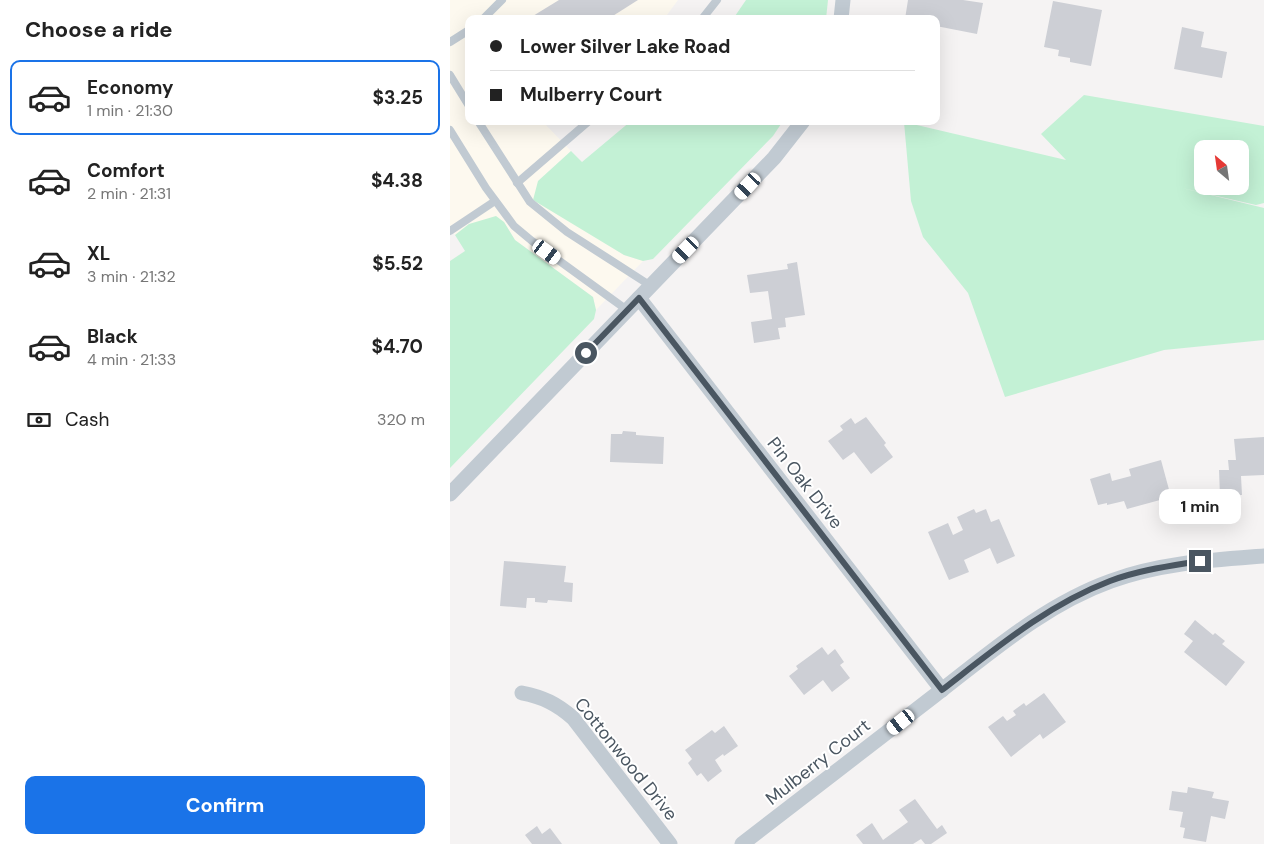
<!DOCTYPE html>
<meta charset="utf-8">
<style>
:root{--surface:#fff;--page:#f2f2f2;--text:#222;--muted:#767676;--line:#e0e0e0;--accent:#1a73e8}
body{margin:0;font-family:"DM Sans",sans-serif;background:var(--page);color:var(--text);height:100vh;display:flex;flex-direction:column;font-size:19px;white-space:nowrap}
*{box-sizing:border-box;margin:0}
p{font-size:16px;color:var(--muted)}
.icon{flex:none;width:28px;height:28px;fill:none;stroke:currentColor;stroke-width:2;stroke-linecap:round;stroke-linejoin:round}
.map{position:relative;flex:1;overflow:hidden}
.sheet{display:flex;flex-direction:column;background:var(--surface);width:450px}
.sheet>*{flex:none}
.guide{position:absolute;left:15px;top:15px;width:475px;height:110px;border-radius:10px;box-shadow:0 5px 20px #0002;display:grid;align-content:center;height:110px;padding:0 25px;background:var(--surface)}
.needle{width:32px;rotate:331deg}
.controls{position:absolute;left:744px;top:140px;display:grid;gap:10px}
.controls a{display:grid;place-items:center;width:55px;height:55px;border-radius:10px;background:var(--surface);box-shadow:0 5px 20px #0002;font-size:25px}
.end{position:absolute;width:22px;height:22px;margin:-11px;border:6px solid #4a5661;background:#fff;box-shadow:0 0 0 2px #fff}
.from{border-radius:50%}
.bubble{position:absolute;height:35px;border-radius:10px;background:var(--surface);box-shadow:0 5px 20px #0002;font-size:16px;font-weight:700;line-height:35px;text-align:center}
.car{position:absolute;width:15px;height:30px;margin:-15px -8px;border-radius:6px;box-shadow:0 0 4px 1px #0007;background:linear-gradient(#fff 24%,#345 0 40%,#fff 0 76%,#345 0 86%,#fff 0)}
.guide b{display:flex;align-items:center;gap:18px;height:48px;font-size:19px}
.guide b+b{border-top:1px solid var(--line)}
.guide i{width:12px;height:12px;background:var(--text)}
ul{padding:0;list-style:none}
li{display:flex;align-items:center;gap:15px;height:75px;margin:0 10px 8px;padding:0 15px;border:2px solid transparent;border-radius:10px}
li div{flex:1}
li b{display:block;font-size:19px}
li em{font-style:normal;font-weight:700}
li.active{border-color:var(--accent)}
li>.icon{width:45px;height:45px;stroke-width:1.5}
h2{padding:0 25px;font-size:22px;line-height:60px}
.pay{display:flex;align-items:center;gap:12px;height:55px;padding:0 25px;font-size:19px}
.pay p{margin-inline-start:auto}
.cta{display:flex;gap:10px;margin-top:auto;padding:10px 25px}
.cta a{flex:1;height:58px;border-radius:10px;background:var(--accent);color:#fff;font-size:20px;font-weight:700;line-height:58px;text-align:center}
main{display:flex;flex:1;min-height:0}
.map>svg:first-child{display:block}
</style>
<main>
<section class="sheet">
<h2>Choose a ride</h2>
<ul>
<li class="active"><svg class="icon" aria-label="car" viewBox="0 0 24 24"><path d="M5 17H2v-5l4-1 3-4h7l3 4 3 1v5h-3M9 17h6M6 11h13"/><circle cx="7" cy="17" r="2"/><circle cx="17" cy="17" r="2"/></svg><div><b>Economy</b><p>1 min · 21:30</p></div><em>$3.25</em></li>
<li><svg class="icon" aria-label="car" viewBox="0 0 24 24"><path d="M5 17H2v-5l4-1 3-4h7l3 4 3 1v5h-3M9 17h6M6 11h13"/><circle cx="7" cy="17" r="2"/><circle cx="17" cy="17" r="2"/></svg><div><b>Comfort</b><p>2 min · 21:31</p></div><em>$4.38</em></li>
<li><svg class="icon" aria-label="car" viewBox="0 0 24 24"><path d="M5 17H2v-5l4-1 3-4h7l3 4 3 1v5h-3M9 17h6M6 11h13"/><circle cx="7" cy="17" r="2"/><circle cx="17" cy="17" r="2"/></svg><div><b>XL</b><p>3 min · 21:32</p></div><em>$5.52</em></li>
<li><svg class="icon" aria-label="car" viewBox="0 0 24 24"><path d="M5 17H2v-5l4-1 3-4h7l3 4 3 1v5h-3M9 17h6M6 11h13"/><circle cx="7" cy="17" r="2"/><circle cx="17" cy="17" r="2"/></svg><div><b>Black</b><p>4 min · 21:33</p></div><em>$4.70</em></li>
</ul>
<div class="pay"><svg class="icon" aria-label="cash" viewBox="0 0 24 24"><path d="M3 7h18v10H3z"/><circle cx="12" cy="12" r="2"/></svg>Cash<p>320 m</p></div>
<div class="cta"><a>Confirm</a></div>
</section>
<div class="map">
<svg width="814" height="844" viewBox="0 0 814 844">
<rect width="100%" height="100%" fill="#f5f3f3"/>
<path fill="#fdf9ef" d="M0,0H228L214,19H19V121H96L94,123L121,151L88,181L148,238L174,255L193,261L146,310L143,297L65,240L54,222L19,224L5,235L0,228Z"/>
<g fill="#c3f1d5" fill-rule="evenodd">
<path d="M296,0H378L376,19H283Z"/>
<path d="M634,95L814,126V203L806,205L732,188L814,208V340L714,350L555,397L518,293L473,237L461,201L454,122L616,160L591,134ZM752,149H790V186H752Z"/>
<path d="M181,121H333L323,136L203,259L193,261L174,255L83,200L88,181L121,151L132,162Z"/>
<path d="M46,216L54,222L65,240L143,297L146,310L144,319L0,468V261L15,251L5,235L19,224Z"/>
</g>
<g fill="#cdcfd5">
<path d="M109,0H188L158,19H78Z"/>
<path d="M458,0H513L533,3L527,34L486,26V19H455Z"/>
<path d="M603,1L652,10L641,66L620,62V58L608,56L609,50L594,47Z"/>
<path d="M732,27L754,32L751,47L777,52L772,78L724,69Z"/>
<path d="M347,262L355,315L335,318L336,327L328,328L330,339L304,343L301,322L322,319L318,291L300,293L297,275L338,269L337,264Z"/>
<path d="M416,417L436,443L434,445L443,457L421,474L404,452L393,460L378,441L393,430L390,426L401,418L405,424Z"/>
<path d="M173,431L186,432V435L214,437L213,464L160,462L161,434H172Z"/>
<path d="M814,437V475L791,476L792,495L770,496L769,470H779L778,460H786L784,439Z"/>
<path d="M711,460L721,497L677,509L674,501L657,505V503L648,505L640,479L660,473L662,481L681,476L679,469Z"/>
<path d="M524,509L526,513L536,509L541,522L549,519L565,556L547,564L540,548L514,560L519,572L499,580L478,532L498,523L503,535L513,530L507,517Z"/>
<path d="M54,561L116,566L114,582L123,583L122,602L98,600L97,603L85,602V598H77L76,608L50,606Z"/>
<path d="M745,620L763,635L765,633L775,641L772,644L795,662L776,686L734,652L743,641L734,634Z"/>
<path d="M372,647L378,655L385,649L394,662L390,665L400,678L382,692L373,680L354,695L339,676L348,669L346,666Z"/>
<path d="M594,693L616,722L593,739L590,734L561,757L538,727L553,716L557,721L566,715L563,711L574,703L576,706Z"/>
<path d="M274,726L288,746L274,756L273,754L265,760L272,771L258,782L251,773L247,776L238,763L242,759L235,750L262,730L265,733Z"/>
<path d="M738,787L764,792L762,798L779,801L775,819L761,816L756,842L733,838L735,828L730,827L733,812L719,810L722,791L737,793Z"/>
<path d="M465,799L487,829L492,825L497,833L481,844H475L471,839L463,844H413L406,835L422,823L433,840L458,822L449,810Z"/>
<path d="M87,826L92,834L100,828L112,844H82L75,835Z"/>
</g>
<g fill="none" stroke-linecap="round" stroke-linejoin="round">
<g stroke="#c1cad2" stroke-width="8">
<path d="M33,19L52,0"/>
<path d="M252,19L267,0"/>
<path d="M0,42L19,30"/>
<path d="M0,75L19,106"/>
<path d="M28,121L80,202L117,232L201,286"/>
<path d="M0,130L36,188L64,226L82,241L177,310"/>
<path d="M67,183L139,121"/>
<path d="M0,231L45,201"/>
</g>
<g stroke="#c1cad2" stroke-width="15">
<path d="M391,19L393,0"/>
<path d="M189,298L492,690"/>
<path d="M0,494L324,158L353,121"/>
<path d="M72,693C93,697 107,704 123,718L220,844"/>
<path d="M292,844C356,795 420,745 484,696C540,653 594,605 661,581C710,563 763,560 814,556"/>
</g>
</g>
<g fill="none" stroke-linecap="round" stroke-linejoin="round">
<path stroke="#4a5661" stroke-width="6" d="M136,353L189,298L492,690C545,649 597,605 660,581C689,570 720,566 750,561"/>
</g>
<g text-anchor="middle" dominant-baseline="central" stroke-width="4" stroke-linejoin="round" paint-order="stroke">
<g font-size="18" fill="#4a5661" stroke="#fff">
<text transform="translate(355 483) rotate(52)">Pin Oak Drive</text>
<text transform="translate(176 759) rotate(51)">Cottonwood Drive</text>
<text transform="translate(368 762) rotate(-38)">Mulberry Court</text>
</g>
</g>
</svg>
<div class="controls">
<a><svg class="needle" viewBox="-14 -14 28 28"><path d="M0-13l5 13h-10z" fill="#e53935"/><path d="M0 13l5-13h-10z" fill="#767676"/></svg></a>
</div>
<i class="end from" style="left:136px;top:353px"></i>
<i class="end" style="left:750px;top:561px"></i>
<div class="bubble" style="left:709px;top:489px;width:82px">1 min</div>
<i class="car" style="left:298px;top:186px;rotate:223deg"></i>
<i class="car" style="left:236px;top:250px;rotate:224deg"></i>
<i class="car" style="left:97px;top:252px;rotate:126deg"></i>
<i class="car" style="left:451px;top:722px;rotate:232deg"></i>
<div class="guide">
<b><i class="from"></i>Lower Silver Lake Road</b>
<b><i></i>Mulberry Court</b>
</div>
</div>
</main>
